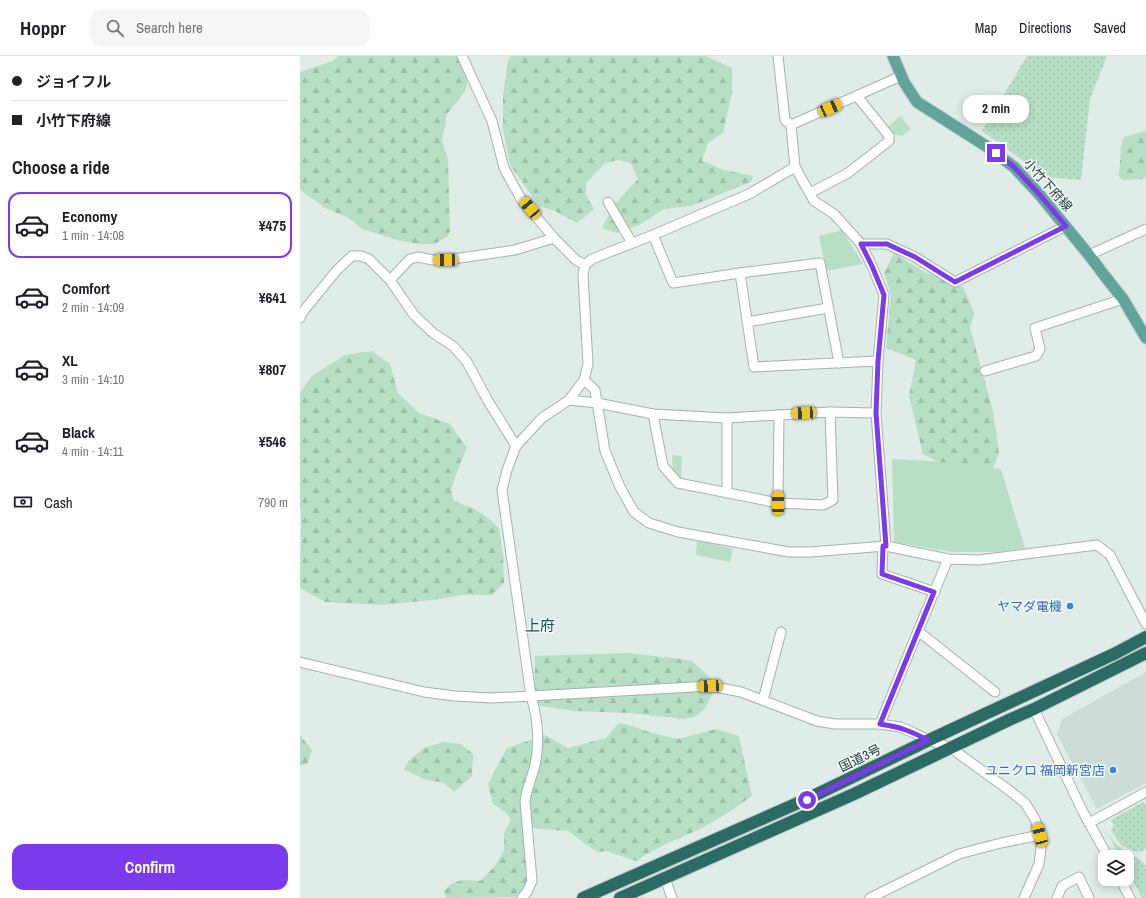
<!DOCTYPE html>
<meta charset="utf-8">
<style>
:root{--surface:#fff;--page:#f6f6f6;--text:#202124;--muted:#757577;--line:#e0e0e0;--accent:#7c3aed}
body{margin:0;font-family:"Archivo Narrow","Noto Sans JP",sans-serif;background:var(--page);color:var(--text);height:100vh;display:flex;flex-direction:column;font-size:15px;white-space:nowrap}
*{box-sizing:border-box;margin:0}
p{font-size:13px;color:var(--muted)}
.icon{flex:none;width:22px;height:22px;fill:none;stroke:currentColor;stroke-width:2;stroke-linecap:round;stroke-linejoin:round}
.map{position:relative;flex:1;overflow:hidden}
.drawer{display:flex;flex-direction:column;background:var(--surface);width:300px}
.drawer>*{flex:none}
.banner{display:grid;align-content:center;height:88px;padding:0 12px;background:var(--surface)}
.controls{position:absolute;left:798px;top:794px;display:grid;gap:8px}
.controls a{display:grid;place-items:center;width:36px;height:36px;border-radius:8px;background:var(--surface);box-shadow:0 2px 10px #0003;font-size:20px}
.end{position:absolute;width:18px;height:18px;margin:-9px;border:5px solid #7c3aed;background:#fff;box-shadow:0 0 0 2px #fff}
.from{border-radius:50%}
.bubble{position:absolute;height:28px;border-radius:12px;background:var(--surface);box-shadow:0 2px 10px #0003;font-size:13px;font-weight:800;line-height:28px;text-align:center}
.car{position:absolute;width:12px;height:24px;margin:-12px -6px;border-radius:5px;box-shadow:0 0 3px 1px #0007;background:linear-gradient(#f5c518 24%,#345 0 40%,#f5c518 0 76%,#345 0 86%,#f5c518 0)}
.banner b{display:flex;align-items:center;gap:14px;height:38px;font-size:15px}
.banner b+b{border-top:1px solid var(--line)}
.banner i{width:10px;height:10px;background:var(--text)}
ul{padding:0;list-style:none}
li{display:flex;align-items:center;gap:12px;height:66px;margin:0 8px 6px;padding:0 4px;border:2px solid transparent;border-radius:12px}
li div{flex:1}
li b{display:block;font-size:15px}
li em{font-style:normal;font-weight:800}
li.active{border-color:var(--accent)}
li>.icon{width:36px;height:36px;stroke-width:1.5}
h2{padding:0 12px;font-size:18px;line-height:48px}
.pay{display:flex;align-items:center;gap:10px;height:44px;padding:0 12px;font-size:15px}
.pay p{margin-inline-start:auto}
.primary-button{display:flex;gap:8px;margin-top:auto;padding:8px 12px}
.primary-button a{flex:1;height:46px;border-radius:12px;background:var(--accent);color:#fff;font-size:16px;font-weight:800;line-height:46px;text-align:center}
header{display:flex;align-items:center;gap:24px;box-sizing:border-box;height:56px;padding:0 20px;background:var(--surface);border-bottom:1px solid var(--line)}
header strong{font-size:19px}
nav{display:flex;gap:22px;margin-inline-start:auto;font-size:14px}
.search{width:280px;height:36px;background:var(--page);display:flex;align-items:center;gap:10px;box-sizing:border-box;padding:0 14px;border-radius:12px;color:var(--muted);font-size:15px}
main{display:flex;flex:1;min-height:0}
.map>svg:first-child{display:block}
</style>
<header>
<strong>Hoppr</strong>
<div class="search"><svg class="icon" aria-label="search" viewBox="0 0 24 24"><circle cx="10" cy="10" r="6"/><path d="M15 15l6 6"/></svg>Search here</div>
<nav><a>Map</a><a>Directions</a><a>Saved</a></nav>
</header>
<main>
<section class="drawer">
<div class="banner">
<b><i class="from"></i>ジョイフル</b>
<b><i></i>小竹下府線</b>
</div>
<h2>Choose a ride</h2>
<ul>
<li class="active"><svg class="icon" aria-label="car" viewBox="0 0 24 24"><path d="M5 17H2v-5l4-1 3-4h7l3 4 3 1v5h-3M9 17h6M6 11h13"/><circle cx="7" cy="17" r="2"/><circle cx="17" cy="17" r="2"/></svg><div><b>Economy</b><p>1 min · 14:08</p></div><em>¥475</em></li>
<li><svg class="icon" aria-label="car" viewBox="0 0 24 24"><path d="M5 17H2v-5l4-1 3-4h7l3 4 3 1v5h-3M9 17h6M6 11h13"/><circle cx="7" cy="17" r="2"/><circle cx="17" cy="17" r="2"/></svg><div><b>Comfort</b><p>2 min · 14:09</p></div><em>¥641</em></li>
<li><svg class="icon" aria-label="car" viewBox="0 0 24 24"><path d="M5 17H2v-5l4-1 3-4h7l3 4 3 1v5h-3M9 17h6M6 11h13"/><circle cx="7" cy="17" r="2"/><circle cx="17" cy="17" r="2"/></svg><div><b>XL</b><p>3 min · 14:10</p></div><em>¥807</em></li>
<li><svg class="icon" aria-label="car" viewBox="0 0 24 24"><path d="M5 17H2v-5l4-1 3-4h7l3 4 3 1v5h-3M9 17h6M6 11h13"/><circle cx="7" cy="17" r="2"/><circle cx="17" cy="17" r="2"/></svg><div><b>Black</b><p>4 min · 14:11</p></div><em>¥546</em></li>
</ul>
<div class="pay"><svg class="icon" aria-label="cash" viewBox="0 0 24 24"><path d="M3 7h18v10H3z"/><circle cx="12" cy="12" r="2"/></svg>Cash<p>790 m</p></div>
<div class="primary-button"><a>Confirm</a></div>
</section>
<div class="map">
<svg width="846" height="842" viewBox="0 0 846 842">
<defs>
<pattern id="grass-dots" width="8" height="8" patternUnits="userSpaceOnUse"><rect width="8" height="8" fill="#b7dfc6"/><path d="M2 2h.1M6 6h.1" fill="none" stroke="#9dc0ab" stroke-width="1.8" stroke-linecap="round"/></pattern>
<pattern id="forest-firs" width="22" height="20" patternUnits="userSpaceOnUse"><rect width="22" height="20" fill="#b7dfc6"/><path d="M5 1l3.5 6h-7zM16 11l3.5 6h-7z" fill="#9dc0ab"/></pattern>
</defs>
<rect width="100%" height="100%" fill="#e0ece8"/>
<path fill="#cedcd7" d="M846,616V727L797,753L757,679L762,663Z"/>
<g fill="url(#grass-dots)">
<path d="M727,0H807L790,43L781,124L746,121L682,75Z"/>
<path d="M843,746L846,748V792C842,796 840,796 835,795C821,791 818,786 811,774L814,769L811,764Z"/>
<path d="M808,778C811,782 814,786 818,790C827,798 839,800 846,810V842H842L827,813V801H820Z"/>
</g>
<g fill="url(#forest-firs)">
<path d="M38,0H159L168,23L165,35L147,58L142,85L148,104L150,175L147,181L134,188H120L101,185L62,173L49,162L25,152L0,134V16L33,5Z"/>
<path d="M211,0H406L432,12V37L423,77L408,87L402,105L424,114L453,120L451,126L391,150L364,153L339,169L317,177L302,172L314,149L338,123L331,107L318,104L305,107L286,127V139L294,153L277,167L255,155L239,150L210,109L203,73V40L208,4Z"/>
<path d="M846,75V121L843,123L823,124L819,121L821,90L824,81Z"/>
<path d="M594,197L623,215L663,231L674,257L670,272L693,355L699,397L692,414L650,412L623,398L609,340L616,304L586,292L591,238L584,217Z"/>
<path d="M72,295L90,308L98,337L119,357L150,368L167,392L158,413L151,433L154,445L173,452L192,465L199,473L203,499L204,527L192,539H162L133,544L81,549L25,546L0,532L1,454L0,451V336L12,320L45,299Z"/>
<path d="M327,597L373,602L392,605L412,623L413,636L405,653L394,661L383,663L330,657L275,655L234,649L235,600Z"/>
<path d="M319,667L332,670L352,677L378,683L416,673L439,680L452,740C435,752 419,763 400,773C378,783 357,791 336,805L306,795L298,796L291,792L268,775L240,773L231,771L224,788L230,807L229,824L216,841L146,842L144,835L151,828L162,824L180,825L195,810L204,794V778L211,763L205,756L193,748L188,728L207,692L245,679L268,692L306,682Z"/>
<path d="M0,679L12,694L8,707L0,710Z"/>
<path d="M143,686L161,688L173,698L172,720L154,736L144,727L123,723L104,713L109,704L124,692Z"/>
</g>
<g fill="#b7dfc6">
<path d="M600,60L611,73L602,80L592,78L587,72Z"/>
<path d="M542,174L563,208L526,215L519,180Z"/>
<path d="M372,399L382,400L381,424L373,417Z"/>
<path d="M592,403L631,405L701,413L725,492L699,496H653L594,486Z"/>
<path d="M397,484L433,493L430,506L396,499Z"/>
</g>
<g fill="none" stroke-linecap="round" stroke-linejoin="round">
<defs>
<g id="minor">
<path d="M162,0L192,65L204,112L221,143L254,182L276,204L285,209"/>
<path d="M478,0L485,64L491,69"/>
<path d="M495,111L514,145L534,158L561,188L572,210L584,239L578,305L576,357L586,490"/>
<path d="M510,137L548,117L589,85V80L557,40"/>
<path d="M308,146L332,187"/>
<path d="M353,179L373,227L440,217L520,207L539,307"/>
<path d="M561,188H587L615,201L655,226L766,170"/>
<path d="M789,199L846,173"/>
<path d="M440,217L454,311L578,305"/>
<path d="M90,224L110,203L118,201L133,204H146L215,194L254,182"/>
<path d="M0,262L2,257L37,214L52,200H61L69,203L90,224L114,259L133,277L153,290L167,306L188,345L216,390"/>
<path d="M447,266L528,252"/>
<path d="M685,315L736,300L740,293L735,272L823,243"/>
<path d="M284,324L295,334L305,395L320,431L334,456L349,467L378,476L489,496H510L586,490L648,503L679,504L797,489L810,499L846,568"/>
<path d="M269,344L297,347L353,358L427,362L530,356L576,357"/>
<path d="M353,358L363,410L378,427L478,447L523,449L533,444L530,356"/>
<path d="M427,362V437"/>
<path d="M478,447L479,359"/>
<path d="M583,490L582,518L635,536"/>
<path d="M618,575L695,636"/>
<path d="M0,606L124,636L155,640L191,642L231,640L410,630L441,636L517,665L535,668H580L600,671L614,677L629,684L651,692L710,735L725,747L735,763L740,779L741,792L739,808L724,842"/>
<path d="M463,644L481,576"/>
<path d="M734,653L783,756L808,801"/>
<path d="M580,668L618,575L648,503"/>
<path d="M789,767L846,736"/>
<path d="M365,822L372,842"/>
<path d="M820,823L830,842"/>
<path d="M222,842L227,836L232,825L225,745C227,732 232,721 235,709C240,685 238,663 231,640L202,434L207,414L216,390L242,362L269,344L284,324L288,308L283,219L285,209L292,203L353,179L449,138L495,111L491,69L601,20"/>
<path d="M570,842L659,798L701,787L740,779"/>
<path d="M757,842L762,830L779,821L789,842"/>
</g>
<path id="major" d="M593,0L604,26L617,46L686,90L714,111L739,138L789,199L804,219L823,243L846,282"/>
<g id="highway">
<path d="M283,842L507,743L629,684L816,597L846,581"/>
<path d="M320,842L554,738L711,663L734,653L846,597"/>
</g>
</defs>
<use href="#minor" stroke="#a3b4b0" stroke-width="11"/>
<use href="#major" stroke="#c1c9c7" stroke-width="13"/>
<use href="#highway" stroke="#c1c9c7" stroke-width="14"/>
<use href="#minor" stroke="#fff" stroke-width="9"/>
<use href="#major" stroke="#61a49a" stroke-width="11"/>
<use href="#highway" stroke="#2a6b64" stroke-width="12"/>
</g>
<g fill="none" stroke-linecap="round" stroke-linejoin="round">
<path stroke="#7c3aed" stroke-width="5" d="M507,744L628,684C610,675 601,671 580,668L634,536L582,518L583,490H586L576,357L578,305L584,239L572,210L561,188H587L615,201L655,226L766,170L739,138L714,111L696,97"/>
</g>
<g fill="#3f7fe0" stroke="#f1f8f5" stroke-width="1.5">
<circle cx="770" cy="550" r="4"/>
<circle cx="813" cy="714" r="4"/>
</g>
<g text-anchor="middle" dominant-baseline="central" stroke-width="3" stroke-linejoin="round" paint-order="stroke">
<g font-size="13" fill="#203d38" stroke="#f1f8f5">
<text transform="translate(748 129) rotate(48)">小竹下府線</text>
<text transform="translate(560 702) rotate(-26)">国道3号</text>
</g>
<g font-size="13" fill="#366cbe" stroke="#f1f8f5" text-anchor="end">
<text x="762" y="550">ヤマダ電機</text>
<text x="805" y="714">ユニクロ 福岡新宮店</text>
</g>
<g font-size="15" fill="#1a5149" stroke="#f1f8f5">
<text x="240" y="569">上府</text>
</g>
</g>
</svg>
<div class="controls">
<a><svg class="icon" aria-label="layers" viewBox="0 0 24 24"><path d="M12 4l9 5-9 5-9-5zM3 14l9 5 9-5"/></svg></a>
</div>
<i class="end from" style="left:507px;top:744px"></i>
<i class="end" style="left:696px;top:97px"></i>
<div class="bubble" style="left:663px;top:39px;width:66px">2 min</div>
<i class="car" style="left:530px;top:52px;rotate:66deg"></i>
<i class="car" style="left:230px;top:152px;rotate:320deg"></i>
<i class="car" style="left:146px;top:204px;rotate:271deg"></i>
<i class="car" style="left:504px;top:357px;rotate:267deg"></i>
<i class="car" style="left:478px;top:447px;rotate:0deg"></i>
<i class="car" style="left:410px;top:630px;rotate:267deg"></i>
<i class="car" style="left:740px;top:779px;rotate:345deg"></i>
</div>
</main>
